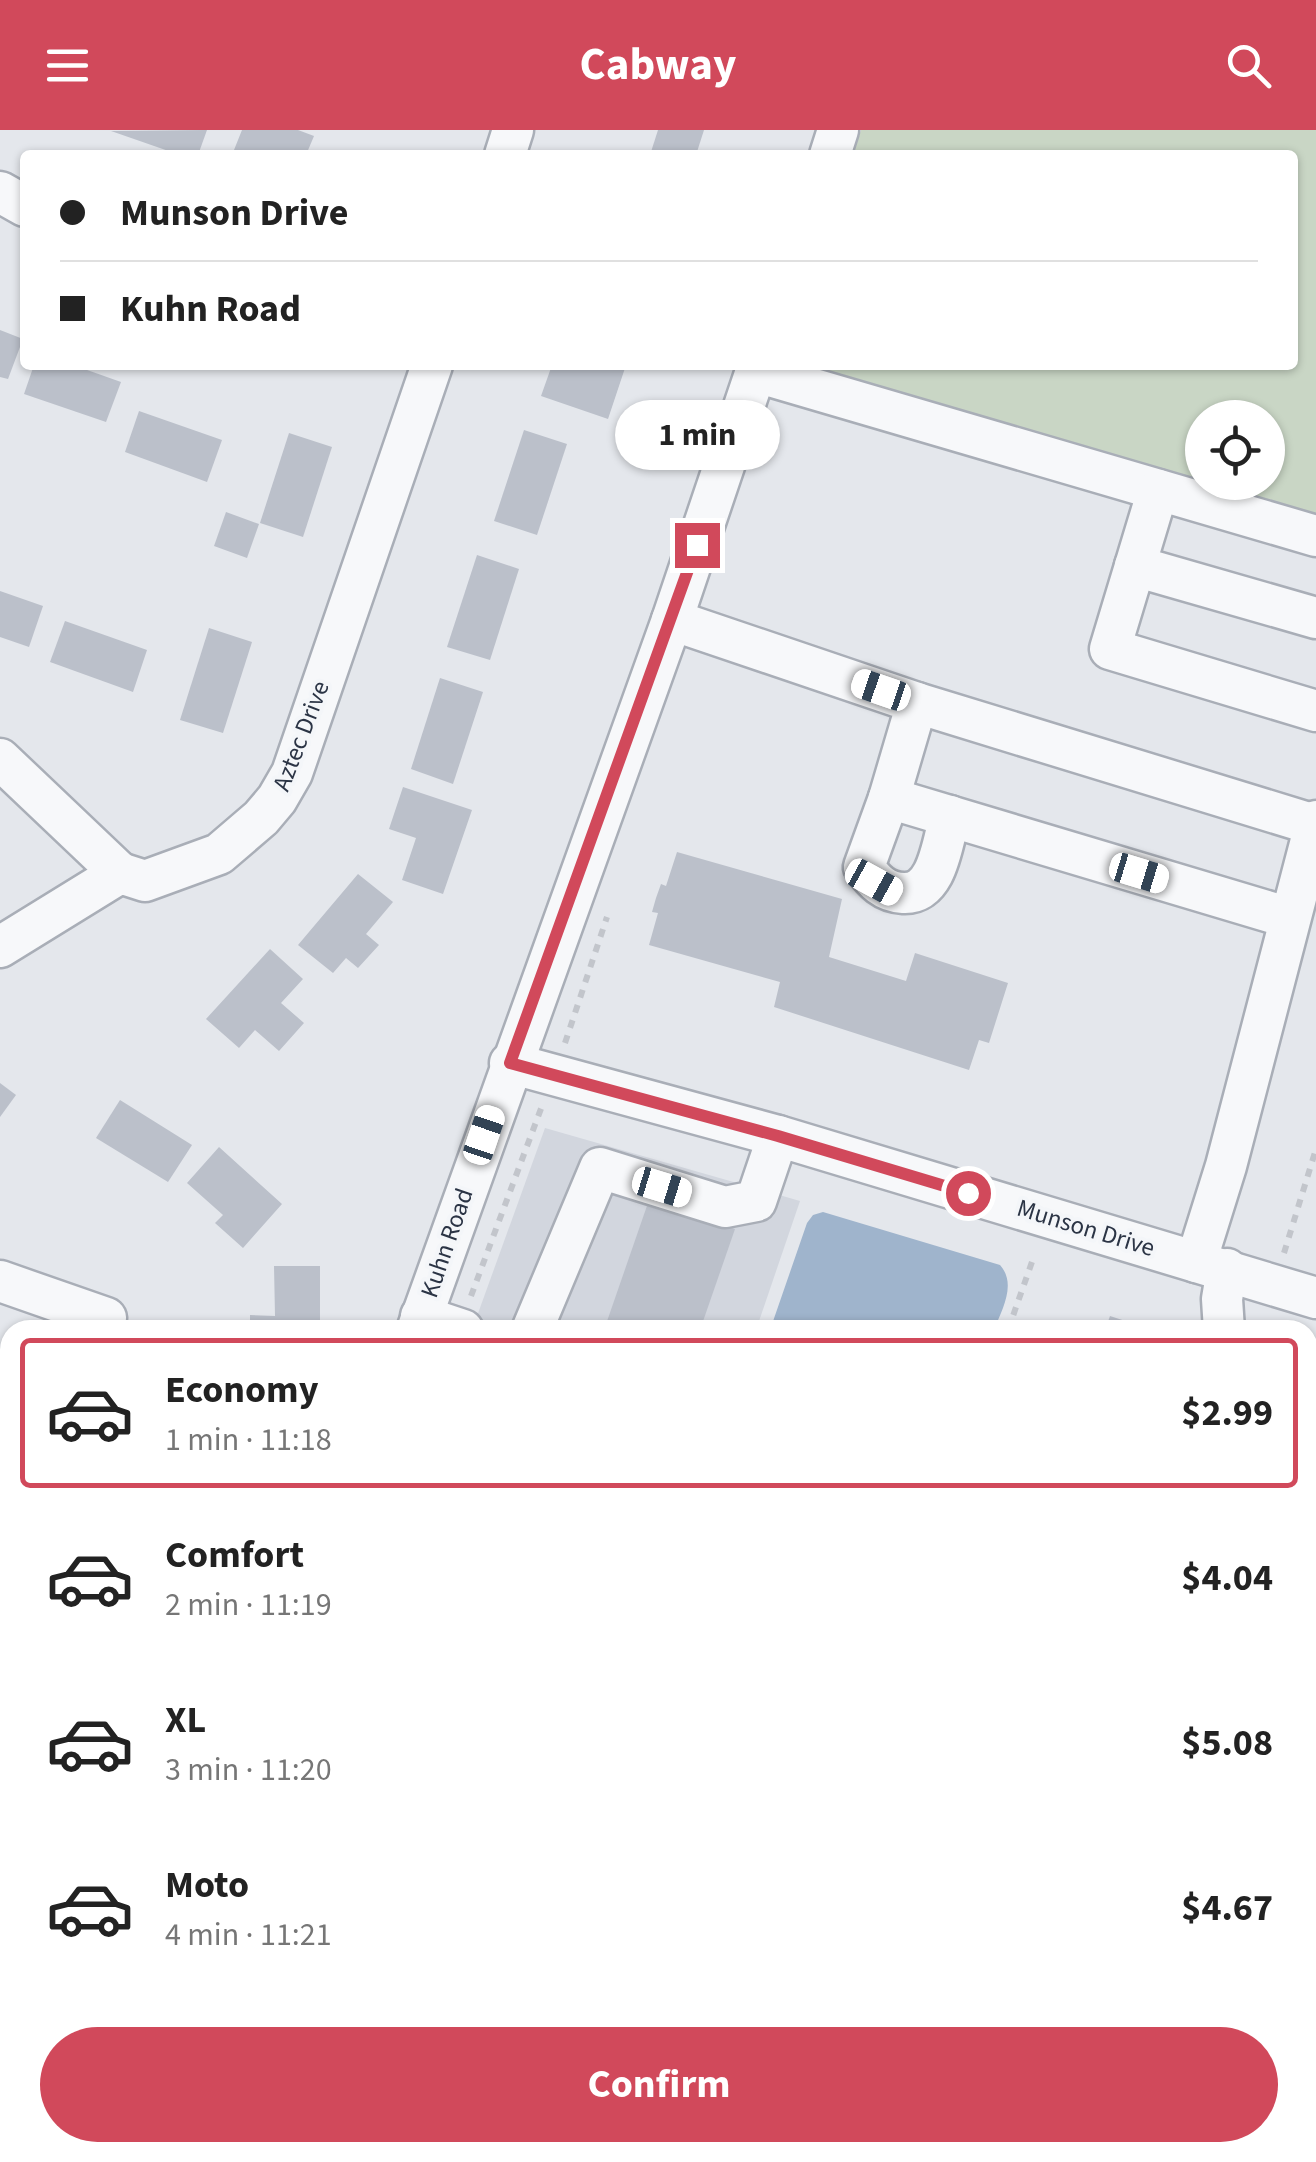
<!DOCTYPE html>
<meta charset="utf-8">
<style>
:root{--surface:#fff;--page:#f6f6f6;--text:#222;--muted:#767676;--line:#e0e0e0;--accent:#d1495b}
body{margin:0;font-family:"Source Sans 3",sans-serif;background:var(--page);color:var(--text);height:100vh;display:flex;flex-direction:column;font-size:38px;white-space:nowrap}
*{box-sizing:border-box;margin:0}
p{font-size:32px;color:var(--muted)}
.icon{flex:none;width:55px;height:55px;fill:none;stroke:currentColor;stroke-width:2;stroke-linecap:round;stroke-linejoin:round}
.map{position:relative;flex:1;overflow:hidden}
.drawer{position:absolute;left:0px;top:1190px;width:1318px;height:842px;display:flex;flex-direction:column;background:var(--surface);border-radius:30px 30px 0 0;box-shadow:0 2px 8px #0004}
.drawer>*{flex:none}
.guide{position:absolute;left:20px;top:20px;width:1278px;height:220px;border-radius:10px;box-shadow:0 2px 8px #0004;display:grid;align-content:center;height:220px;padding:0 40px;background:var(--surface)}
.controls{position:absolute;left:1185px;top:270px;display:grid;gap:20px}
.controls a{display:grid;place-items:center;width:100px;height:100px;border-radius:50%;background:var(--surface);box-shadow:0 2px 8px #0004;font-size:50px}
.end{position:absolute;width:45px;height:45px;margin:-22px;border:12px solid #d1495b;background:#fff;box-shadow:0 0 0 5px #fff}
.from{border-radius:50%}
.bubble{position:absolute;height:70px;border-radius:35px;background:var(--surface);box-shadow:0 2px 8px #0004;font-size:32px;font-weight:700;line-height:70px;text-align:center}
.car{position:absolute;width:30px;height:60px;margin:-30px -15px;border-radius:12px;box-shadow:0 0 8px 2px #0007;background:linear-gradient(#fff 24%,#345 0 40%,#fff 0 76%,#345 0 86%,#fff 0)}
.guide b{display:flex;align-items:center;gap:35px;height:95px;font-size:38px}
.guide b+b{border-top:2px solid var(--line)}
.guide i{width:25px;height:25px;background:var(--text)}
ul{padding:18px 0 0;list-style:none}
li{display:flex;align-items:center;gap:30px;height:150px;margin:0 20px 15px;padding:0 20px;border:5px solid transparent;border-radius:10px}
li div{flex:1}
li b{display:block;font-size:38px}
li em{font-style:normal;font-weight:700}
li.current{border-color:var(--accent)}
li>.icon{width:90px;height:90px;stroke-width:1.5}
.action{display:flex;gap:20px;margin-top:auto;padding:20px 40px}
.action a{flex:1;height:115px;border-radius:60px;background:var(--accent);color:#fff;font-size:40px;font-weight:700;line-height:115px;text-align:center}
header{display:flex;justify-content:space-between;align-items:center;height:130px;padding:0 40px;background:var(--accent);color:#fff;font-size:45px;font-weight:700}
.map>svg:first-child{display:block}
</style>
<header><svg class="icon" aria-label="menu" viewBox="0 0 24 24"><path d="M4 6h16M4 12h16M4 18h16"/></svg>Cabway<svg class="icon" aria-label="search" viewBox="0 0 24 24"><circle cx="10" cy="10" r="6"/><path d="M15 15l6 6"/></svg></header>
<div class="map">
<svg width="1316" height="2032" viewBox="0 0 1316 2032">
<rect width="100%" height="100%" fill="#e4e7ec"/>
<path fill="#d2d6de" d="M545,998L800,1071L756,1200H472Z"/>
<path fill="#c9d6c5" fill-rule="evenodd" d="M861,0H1316V397L783,235H1292V25H853ZM1202,288H1268V352H1202Z"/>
<path fill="#9fb4cc" d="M823,1082L1000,1135C1017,1154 1002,1179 994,1200H770L807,1093L813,1085Z"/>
<g fill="#bbc0ca">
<path d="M207,0L198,25H180L111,1Z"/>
<path d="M242,0H298L314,6L306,25H232Z"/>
<path d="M658,0H704L696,25H650Z"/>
<path d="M0,200L23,209L8,249L0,247Z"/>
<path d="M34,235H73L121,252L106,292L24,264Z"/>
<path d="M552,235L578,240L579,235H626L608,289L541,266Z"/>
<path d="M139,281L222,310L207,352L125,322Z"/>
<path d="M524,300L567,314L537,405L494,391Z"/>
<path d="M289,303L332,317L303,407L260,393Z"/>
<path d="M226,382L259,394L247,428L214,416Z"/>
<path d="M477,425L519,439L490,530L447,517Z"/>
<path d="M0,461L43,476L29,517L0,507Z"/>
<path d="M65,491L147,520L133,562L50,532Z"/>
<path d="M209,498L252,512L223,603L180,590Z"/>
<path d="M440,548L483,562L453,654L411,639Z"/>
<path d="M403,657L472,680L443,764L402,750L416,708L389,699Z"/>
<path d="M677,722L842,769L829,827L906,851L915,823L1008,853L989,913L979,910L969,940L774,877L780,852L649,815L658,783L652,782L656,768L661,754L666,756Z"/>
<path d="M358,744L393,772L366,804L379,815L358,838L346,828L333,843L298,815Z"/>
<path d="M270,819L303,849L281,873L304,893L279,921L255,900L239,918L206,889Z"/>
<path d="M0,953L16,965L0,987Z"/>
<path d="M120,970L192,1015L168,1052L96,1008Z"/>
<path d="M219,1017L282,1074L243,1118L215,1093L223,1085L187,1053Z"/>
<path d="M649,1070L735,1099L700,1200H604Z"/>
<path d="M274,1136H320V1200H250V1185L275,1186Z"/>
<path d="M1110,1186L1150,1199V1200H1105Z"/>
<path d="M1313,1266L1316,1267V1310L1308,1307V1281Z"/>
<path d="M0,1313L10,1317V1365L0,1361Z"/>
<path d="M1308,1344L1316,1347V1389L1308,1387Z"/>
<path d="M1308,1425L1316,1428V1471L1308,1468Z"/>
<path d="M10,1775V1832L0,1828V1801Z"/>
<path d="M0,1849L10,1852V1916L1,1943Z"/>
<path d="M317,2022H368L365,2032H342Z"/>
<rect x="571" y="2022" width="118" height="10"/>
<path d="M742,2022H757L781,2029L783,2022H791L820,2031L740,2032Z"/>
</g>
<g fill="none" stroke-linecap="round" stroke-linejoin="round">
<defs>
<g id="minor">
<path d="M505,25L513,0"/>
<path d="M830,25L838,0"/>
<path d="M0,62L25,76"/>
<path d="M756,242L1316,406"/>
<path d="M1158,360L1110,519L1316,581"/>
<path d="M1135,436L1316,488"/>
<path d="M672,490L917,573L889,668L1290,788"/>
<path d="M917,573L1315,695"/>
<path d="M0,629L120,743"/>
<path d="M889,668L864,737C874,751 884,762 903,763C938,765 942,713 950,686"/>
<path d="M0,817L120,743L145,751L219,724L261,688L277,669L292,643L432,235"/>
<path d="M510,933L778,1006L1316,1168"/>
<path d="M1196,1132L1226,1036L1316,691"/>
<path d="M0,1151L106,1188"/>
<path d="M421,1186L463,1200"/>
<path d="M417,1200L672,490L758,235"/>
<path d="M532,1200L600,1038L725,1077L756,1071L778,1006"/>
<path d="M1224,1200L1222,1169L1227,1139"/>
<path d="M1116,2022L1149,2032"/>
<path d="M130,2032L133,2022"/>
<path d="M456,2032L460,2022"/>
</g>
</defs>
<use href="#minor" stroke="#a9aeb7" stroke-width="45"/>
<g stroke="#c2c5cb" stroke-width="6" stroke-dasharray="8 8" stroke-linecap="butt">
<path d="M565,913L607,787"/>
<path d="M1284,1123L1316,1019"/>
<path d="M471,1166L542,976"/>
<path d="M1008,1200L1033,1129"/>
<path d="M1308,1781L1316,1783"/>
<path d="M174,2032L177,2022"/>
</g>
<use href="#minor" stroke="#f7f8fa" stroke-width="40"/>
</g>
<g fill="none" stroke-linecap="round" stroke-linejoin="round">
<path stroke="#d1495b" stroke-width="12" d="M697,415L510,933L778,1006L968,1063"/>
</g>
<g text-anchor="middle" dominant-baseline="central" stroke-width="8" stroke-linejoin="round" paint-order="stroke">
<g font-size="25" fill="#2b3445" stroke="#f4f6f9">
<text transform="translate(301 606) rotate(-69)">Aztec Drive</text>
<text transform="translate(1086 1098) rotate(17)">Munson Drive</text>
<text transform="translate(447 1113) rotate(-71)">Kuhn Road</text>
</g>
</g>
</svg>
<div class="controls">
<a><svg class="icon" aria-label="locate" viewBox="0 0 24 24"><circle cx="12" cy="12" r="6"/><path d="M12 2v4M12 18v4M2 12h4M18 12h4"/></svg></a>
</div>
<i class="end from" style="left:968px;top:1063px"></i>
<i class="end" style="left:697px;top:415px"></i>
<div class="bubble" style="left:615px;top:270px;width:165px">1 min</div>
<i class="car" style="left:881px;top:560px;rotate:289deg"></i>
<i class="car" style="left:1139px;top:743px;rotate:107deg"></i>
<i class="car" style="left:874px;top:752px;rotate:119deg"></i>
<i class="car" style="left:484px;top:1005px;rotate:19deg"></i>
<i class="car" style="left:662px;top:1057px;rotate:107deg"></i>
<div class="guide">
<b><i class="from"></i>Munson Drive</b>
<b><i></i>Kuhn Road</b>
</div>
<section class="drawer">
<ul>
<li class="current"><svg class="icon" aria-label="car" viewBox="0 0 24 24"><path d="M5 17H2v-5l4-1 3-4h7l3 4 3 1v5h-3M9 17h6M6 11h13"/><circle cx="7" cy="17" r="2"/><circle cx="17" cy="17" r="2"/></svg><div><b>Economy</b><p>1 min · 11:18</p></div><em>$2.99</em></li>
<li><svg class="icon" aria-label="car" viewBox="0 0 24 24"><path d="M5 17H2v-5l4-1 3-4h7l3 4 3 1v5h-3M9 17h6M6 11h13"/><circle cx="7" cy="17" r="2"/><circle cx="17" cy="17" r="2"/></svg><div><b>Comfort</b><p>2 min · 11:19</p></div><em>$4.04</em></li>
<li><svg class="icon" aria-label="car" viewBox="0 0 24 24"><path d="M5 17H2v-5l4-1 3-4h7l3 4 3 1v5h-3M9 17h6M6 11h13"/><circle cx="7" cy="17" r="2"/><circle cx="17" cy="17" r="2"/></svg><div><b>XL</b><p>3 min · 11:20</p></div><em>$5.08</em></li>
<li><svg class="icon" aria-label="car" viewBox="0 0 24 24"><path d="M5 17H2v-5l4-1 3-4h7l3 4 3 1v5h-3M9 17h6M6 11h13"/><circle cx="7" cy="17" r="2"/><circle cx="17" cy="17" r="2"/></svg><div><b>Moto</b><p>4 min · 11:21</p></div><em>$4.67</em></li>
</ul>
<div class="action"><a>Confirm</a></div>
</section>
</div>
